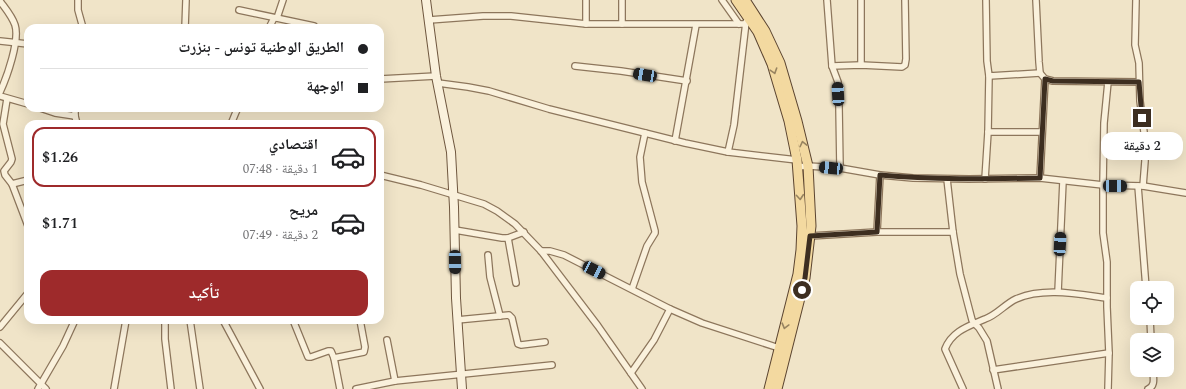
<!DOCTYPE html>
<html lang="ar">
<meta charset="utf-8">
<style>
:root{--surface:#fff;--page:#f2f2f2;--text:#202124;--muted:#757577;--line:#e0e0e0;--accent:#9e2a2b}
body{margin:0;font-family:Spectral,"Noto Naskh Arabic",serif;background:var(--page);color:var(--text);direction:rtl;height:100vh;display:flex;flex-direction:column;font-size:15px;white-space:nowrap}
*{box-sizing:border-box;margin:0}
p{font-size:13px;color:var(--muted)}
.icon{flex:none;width:22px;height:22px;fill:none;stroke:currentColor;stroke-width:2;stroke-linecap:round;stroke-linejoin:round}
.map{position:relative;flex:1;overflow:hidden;direction:ltr}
.drawer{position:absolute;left:24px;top:120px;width:360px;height:204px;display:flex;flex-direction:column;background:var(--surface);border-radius:12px;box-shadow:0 4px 16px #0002;direction:rtl}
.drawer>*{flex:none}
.hud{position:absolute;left:24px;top:24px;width:360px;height:88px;border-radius:12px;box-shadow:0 4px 16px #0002;direction:rtl;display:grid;align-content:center;height:88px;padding:0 16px;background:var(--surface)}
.buttons{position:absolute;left:1130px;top:281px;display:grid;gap:8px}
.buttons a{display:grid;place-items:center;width:44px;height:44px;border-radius:8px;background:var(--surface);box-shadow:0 4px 16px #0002;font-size:20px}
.end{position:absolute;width:18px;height:18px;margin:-9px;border:5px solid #3d2e20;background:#fff;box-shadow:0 0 0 2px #fff}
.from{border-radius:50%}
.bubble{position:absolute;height:28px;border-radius:12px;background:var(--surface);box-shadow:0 4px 16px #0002;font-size:13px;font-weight:600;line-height:28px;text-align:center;direction:rtl}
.car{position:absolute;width:12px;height:24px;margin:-12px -6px;border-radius:5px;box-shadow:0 0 3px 1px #0007;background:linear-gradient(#222 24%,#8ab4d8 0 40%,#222 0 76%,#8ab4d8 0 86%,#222 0)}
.hud b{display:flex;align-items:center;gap:14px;height:38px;font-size:15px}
.hud b+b{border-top:1px solid var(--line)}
.hud i{width:10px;height:10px;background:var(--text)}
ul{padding:7px 0 0;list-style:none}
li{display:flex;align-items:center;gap:12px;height:60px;margin:0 8px 6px;padding:0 8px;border:2px solid transparent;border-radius:12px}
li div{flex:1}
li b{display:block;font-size:15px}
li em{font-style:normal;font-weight:600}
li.selected{border-color:var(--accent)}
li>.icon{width:36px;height:36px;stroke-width:1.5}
.cta{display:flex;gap:8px;margin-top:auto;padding:8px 16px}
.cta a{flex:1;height:46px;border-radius:12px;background:var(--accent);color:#fff;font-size:16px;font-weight:600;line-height:46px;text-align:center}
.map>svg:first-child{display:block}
</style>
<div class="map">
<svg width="1186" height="389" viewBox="0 0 1186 389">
<rect width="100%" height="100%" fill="#f0e4c8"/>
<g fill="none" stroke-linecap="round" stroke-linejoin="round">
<defs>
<g id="street">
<path d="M78,0V10L83,28"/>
<path d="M622,0V24"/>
<path d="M722,0L739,24"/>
<path d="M827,0L832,66L838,82L839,107L840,168"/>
<path d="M986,0L987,61L989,76L1040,73"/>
<path d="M1036,0L1039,62L1040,73L1045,79L1053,81L1139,82"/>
<path d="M1136,0L1135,45L1139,63L1140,101L1144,132L1145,161L1143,186"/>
<path d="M0,1C5,8 12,16 15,25C20,40 7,77 0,92"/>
<path d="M239,10L314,26"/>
<path d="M277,18L283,0"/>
<path d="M429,20L483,16H511L586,24H745"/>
<path d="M586,24V0"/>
<path d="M185,28L186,0"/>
<path d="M269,28L274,18"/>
<path d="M0,41L28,44"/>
<path d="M861,65V0"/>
<path d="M575,66L621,71L687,81"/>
<path d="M832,66L861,65L902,67L905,65L906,59L905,0"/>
<path d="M380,79L436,76"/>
<path d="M1108,82L1104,123L1103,185V233L1107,262V307L1109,353L1108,389"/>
<path d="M438,83L468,87L489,91L549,109L685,143L728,152L797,160"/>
<path d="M0,96L28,104"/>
<path d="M7,99L3,124L12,159L11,162L4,171L5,175L12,184L28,226"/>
<path d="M40,108L55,113L75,116"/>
<path d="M75,108V116L77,124"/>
<path d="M231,124L236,112L238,108"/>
<path d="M988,132H1042"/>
<path d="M675,141L696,25"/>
<path d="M728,152L734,125L746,22"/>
<path d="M797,167L808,166L840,168L880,175L913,178L969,179L1040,178L1103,185L1143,186L1186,193"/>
<path d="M380,175L421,185L484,204L497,211L515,224L541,251L598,326L642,389"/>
<path d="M1040,178L1045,79"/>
<path d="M947,179L953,232L960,274L972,320L974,323L979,328L987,341L998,389"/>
<path d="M985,179L988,132L989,76"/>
<path d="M12,184L28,180"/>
<path d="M1138,186L1146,288"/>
<path d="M455,230L502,238H508L524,232"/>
<path d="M877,232L880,175"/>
<path d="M810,236L877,232H953"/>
<path d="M508,238L516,283"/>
<path d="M541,251H550L564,255L670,309L702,323L779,348"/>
<path d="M488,255L490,277L500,316"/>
<path d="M632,289L647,246L655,233V231L642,182L640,157L645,133"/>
<path d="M1058,292L1063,181"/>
<path d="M1150,318L1151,340"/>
<path d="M165,320V339L171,389"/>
<path d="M190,320L200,389"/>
<path d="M223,320L260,389"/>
<path d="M293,320L308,357H311L328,351H331L334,358L340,389"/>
<path d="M457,320L509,315L512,318L518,344L521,345L545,342"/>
<path d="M0,327L28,293"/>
<path d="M387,340L395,381"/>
<path d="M0,343L46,389"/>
<path d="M334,358L364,352L365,347L360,320"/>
<path d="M993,370L1109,353"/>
<path d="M631,373L654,340L670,309"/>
<path d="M38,389L63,346L75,320"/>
<path d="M114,389L126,320"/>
<path d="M356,389L395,381L552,365"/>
<path d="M963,389L945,349C952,331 969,326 985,319C997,315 1005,304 1016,299C1044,287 1077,294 1107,298"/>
<path d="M1148,389C1156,386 1153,377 1153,370"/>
</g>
<path id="secondary" d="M426,0L436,76L451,152L454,207L456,298L462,389"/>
<g id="primary">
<path d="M736,0L758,32L772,64L789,121L797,160L802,226L801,250L798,274L769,389"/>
<path d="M745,0L765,31L780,63L797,121L808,166L811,226L805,278L777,389"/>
</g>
</defs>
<use href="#street" stroke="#8d765c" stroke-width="8"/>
<use href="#secondary" stroke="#6f573f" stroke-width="10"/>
<use href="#primary" stroke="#5b4430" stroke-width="11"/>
<use href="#street" stroke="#faf1dc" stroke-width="5.5"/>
<use href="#secondary" stroke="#faf1dc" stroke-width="8"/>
<use href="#primary" stroke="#f3d9a0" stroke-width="9"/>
</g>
<defs><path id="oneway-chevron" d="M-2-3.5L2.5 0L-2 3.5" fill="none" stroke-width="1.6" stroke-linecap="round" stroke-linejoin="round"/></defs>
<g stroke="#988460">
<use href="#oneway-chevron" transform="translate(774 71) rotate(72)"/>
<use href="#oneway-chevron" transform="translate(803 144) rotate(-103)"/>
<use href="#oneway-chevron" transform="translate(800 197) rotate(85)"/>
<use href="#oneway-chevron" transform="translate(785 326) rotate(105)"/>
</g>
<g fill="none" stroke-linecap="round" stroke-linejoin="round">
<path stroke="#3d2e20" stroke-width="5" d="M802,290L805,278L810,236L877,232L880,175C933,180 986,179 1040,178L1045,79L1053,81L1139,82L1142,118"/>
</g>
</svg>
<div class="buttons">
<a><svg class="icon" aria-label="locate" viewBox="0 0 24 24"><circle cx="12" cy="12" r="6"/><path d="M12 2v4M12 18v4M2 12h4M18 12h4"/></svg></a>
<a><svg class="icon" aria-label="layers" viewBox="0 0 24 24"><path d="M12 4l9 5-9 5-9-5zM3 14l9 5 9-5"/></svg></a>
</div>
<i class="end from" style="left:802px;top:290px"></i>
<i class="end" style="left:1142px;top:118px"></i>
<div class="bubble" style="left:1101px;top:132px;width:82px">2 دقيقة</div>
<i class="car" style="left:645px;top:75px;rotate:280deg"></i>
<i class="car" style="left:838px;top:94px;rotate:357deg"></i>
<i class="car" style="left:831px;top:168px;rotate:276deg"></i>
<i class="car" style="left:1115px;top:186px;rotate:91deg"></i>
<i class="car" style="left:1060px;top:244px;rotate:3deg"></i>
<i class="car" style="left:455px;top:262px;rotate:179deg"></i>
<i class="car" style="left:594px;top:270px;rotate:117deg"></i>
<div class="hud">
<b><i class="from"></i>الطريق الوطنية تونس - بنزرت</b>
<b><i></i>الوجهة</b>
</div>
<section class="drawer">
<ul>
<li class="selected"><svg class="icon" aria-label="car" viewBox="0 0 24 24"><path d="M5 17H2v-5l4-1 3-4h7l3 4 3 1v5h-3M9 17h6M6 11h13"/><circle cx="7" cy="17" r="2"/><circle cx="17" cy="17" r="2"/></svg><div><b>اقتصادي</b><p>1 دقيقة · 07:48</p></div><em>$1.26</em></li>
<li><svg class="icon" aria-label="car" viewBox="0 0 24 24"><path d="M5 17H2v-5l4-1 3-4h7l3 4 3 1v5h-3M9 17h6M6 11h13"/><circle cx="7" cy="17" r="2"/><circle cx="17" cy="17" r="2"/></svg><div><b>مريح</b><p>2 دقيقة · 07:49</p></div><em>$1.71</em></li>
</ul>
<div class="cta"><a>تأكيد</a></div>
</section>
</div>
